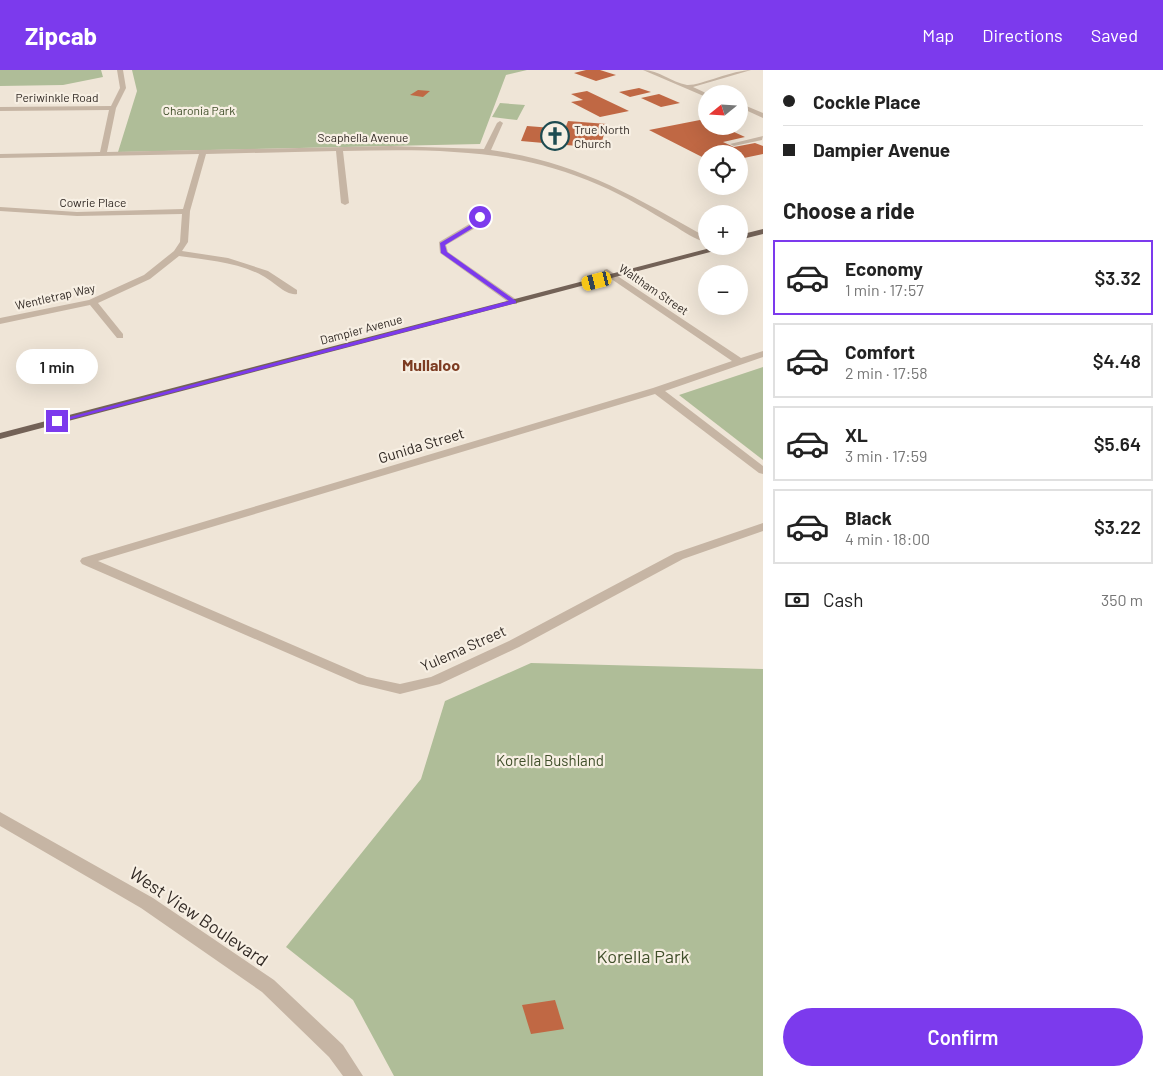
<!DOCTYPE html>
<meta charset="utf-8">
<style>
:root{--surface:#fff;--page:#f6f6f6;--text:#222;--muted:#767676;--line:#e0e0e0;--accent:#7c3aed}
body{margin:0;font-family:Barlow,sans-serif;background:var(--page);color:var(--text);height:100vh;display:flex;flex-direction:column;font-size:19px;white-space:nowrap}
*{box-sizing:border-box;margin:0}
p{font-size:16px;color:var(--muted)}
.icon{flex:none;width:28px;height:28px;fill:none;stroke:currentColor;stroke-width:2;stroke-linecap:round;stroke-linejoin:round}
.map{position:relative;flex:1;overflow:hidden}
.drawer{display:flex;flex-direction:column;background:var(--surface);width:400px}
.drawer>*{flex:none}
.top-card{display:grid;align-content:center;height:110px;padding:0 20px;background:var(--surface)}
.needle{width:32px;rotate:252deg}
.tools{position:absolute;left:698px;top:15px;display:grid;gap:10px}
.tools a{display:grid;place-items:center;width:50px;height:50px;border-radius:50%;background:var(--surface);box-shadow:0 5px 20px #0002;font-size:25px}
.end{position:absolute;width:22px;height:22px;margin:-11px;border:6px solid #7c3aed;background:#fff;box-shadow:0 0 0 2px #fff}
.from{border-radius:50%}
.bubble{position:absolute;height:35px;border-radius:18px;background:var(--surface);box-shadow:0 5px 20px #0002;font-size:16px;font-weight:600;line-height:35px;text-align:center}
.car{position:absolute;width:15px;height:30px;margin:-15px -8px;border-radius:6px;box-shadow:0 0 4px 1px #0007;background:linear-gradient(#f5c518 24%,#345 0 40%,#f5c518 0 76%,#345 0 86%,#f5c518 0)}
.top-card b{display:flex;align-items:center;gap:18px;height:48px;font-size:19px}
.top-card b+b{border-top:1px solid var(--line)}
.top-card i{width:12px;height:12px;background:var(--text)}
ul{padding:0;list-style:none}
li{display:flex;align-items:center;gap:15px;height:75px;margin:0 10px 8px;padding:0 10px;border:2px solid var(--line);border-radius:0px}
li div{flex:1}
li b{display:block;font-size:19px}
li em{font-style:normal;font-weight:600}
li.selected{border-color:var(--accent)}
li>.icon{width:45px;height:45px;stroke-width:1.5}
h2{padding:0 20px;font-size:22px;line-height:60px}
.pay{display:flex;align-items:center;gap:12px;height:55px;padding:0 20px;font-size:19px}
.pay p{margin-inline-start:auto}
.primary-button{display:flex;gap:10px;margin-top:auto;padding:10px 20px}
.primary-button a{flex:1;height:58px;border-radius:30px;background:var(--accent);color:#fff;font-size:20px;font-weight:600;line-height:58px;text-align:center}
header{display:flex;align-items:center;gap:30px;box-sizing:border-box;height:70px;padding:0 25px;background:var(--accent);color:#fff}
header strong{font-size:24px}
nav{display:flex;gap:28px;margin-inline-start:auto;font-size:18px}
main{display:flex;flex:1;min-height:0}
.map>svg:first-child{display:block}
</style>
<header>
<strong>Zipcab</strong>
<nav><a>Map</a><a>Directions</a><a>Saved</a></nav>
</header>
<main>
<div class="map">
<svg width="763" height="1006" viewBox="0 0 763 1006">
<rect width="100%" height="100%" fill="#efe5d7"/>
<g fill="#afbd98">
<path d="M0,0H101L103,7L63,15L0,16Z"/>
<path d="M132,0H527L506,5L480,74L118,82L137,21Z"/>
<path d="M500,33L525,35L517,50L492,47Z"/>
<path d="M763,297V390L679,325Z"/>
<path d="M531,593L763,599V1006H394L353,930L286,877L421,709L445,631Z"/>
</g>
<g fill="#c06844">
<path d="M586,0H600L616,5L596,11L574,3Z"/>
<path d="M639,18L651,22L630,27L619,22Z"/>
<path d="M418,20L430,21L423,27L410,25Z"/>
<path d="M587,21L629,41L600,47L571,32L583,30L571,24Z"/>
<path d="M659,24L680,33L661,37L641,28Z"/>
<path d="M705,49L706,56H721L745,67L723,72L734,77L755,73L763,76V84L739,89V84H706V89L649,60Z"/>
<path d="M568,51L607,54L600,78L521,71L527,56L565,59Z"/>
<path d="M555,930L564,959L531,964L522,935Z"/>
</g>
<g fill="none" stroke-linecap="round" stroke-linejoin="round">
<g fill="#c6b5a4" fill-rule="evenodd">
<path d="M117,0H123L126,18L116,38L107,82L391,76L484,79L497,53L500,51L503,53L491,80C577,92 632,125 706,167V172C695,170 683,161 673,155C649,141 625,126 599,115C517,78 431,79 343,81L349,133L345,135L341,133L336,81L206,84L190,141L188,172L182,181L228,188L268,201L297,220V224C286,226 273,211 263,206C238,192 206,190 179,186L150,209L98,233L123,264V268H117L90,235L0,254V248L89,230L144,205L174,181L180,172L182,144L77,146L0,141V137L77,142L183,139L199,84L0,88V84L100,82L109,40L0,41V37L111,36L120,18Z"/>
<path d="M643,0C659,0 671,12 687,15C699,16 733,0 751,0L693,17L708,24H706V27Z"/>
<path d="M739,33L763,43V48L739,37Z"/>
<path d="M763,66L762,70L734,76L730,74Z"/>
<path d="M477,145L484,147L477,157L446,175L448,182L517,230V234H511L440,183L439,172L471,153Z"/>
<path d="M607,199L741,288L763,281V287L665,321L763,396V404L759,403L655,324L98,491L367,607L400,614L431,607L509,571L675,483L763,453V461L683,489L519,577L440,614L400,624L359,614L82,494L80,491L82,488L653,318L732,291L604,204V200Z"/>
<path d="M0,742L153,828L274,910L343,975L363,1006H343L329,987L262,922L141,838L0,756Z"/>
</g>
<g fill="#736257" fill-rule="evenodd">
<path d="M763,159V164L739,170V165Z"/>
<path d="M718,176H733L0,369V363Z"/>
</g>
</g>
<path fill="#7c3aed" d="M478,146L483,147L476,156L445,175L447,182L516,231V233L60,352L54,351L509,231L441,183L440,173L472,154Z"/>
<defs>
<symbol id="church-ring" viewBox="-11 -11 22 22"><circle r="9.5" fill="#f7efe3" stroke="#1d4b51" stroke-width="1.5"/><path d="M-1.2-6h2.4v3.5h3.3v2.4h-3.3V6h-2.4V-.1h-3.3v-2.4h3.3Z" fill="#1d4b51"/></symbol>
</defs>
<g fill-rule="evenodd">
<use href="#church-ring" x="539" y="50" width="32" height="32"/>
</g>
<g text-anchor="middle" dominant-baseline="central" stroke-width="4.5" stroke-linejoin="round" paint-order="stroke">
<g font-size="12" fill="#322a25" stroke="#f7efe3">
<text x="57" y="27">Periwinkle Road</text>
<text x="363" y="67">Scaphella Avenue</text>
<text x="93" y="132">Cowrie Place</text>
<text transform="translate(654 219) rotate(34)">Waltham Street</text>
<text transform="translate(55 226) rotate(-13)">Wentletrap Way</text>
<text transform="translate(361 259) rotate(-15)">Dampier Avenue</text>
</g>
<g font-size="12" fill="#404f2a" stroke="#f7efe3">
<text x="199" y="40">Charonia Park</text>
</g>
<g font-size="12" fill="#322a25" stroke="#f7efe3" text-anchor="start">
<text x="574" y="59">True North<tspan x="574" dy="14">Church</tspan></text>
</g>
<g font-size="15" fill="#322a25" stroke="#f7efe3">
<text transform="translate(421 375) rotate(-17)">Gunida Street</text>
<text transform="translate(463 578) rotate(-24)">Yulema Street</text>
</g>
<g font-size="15" fill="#404f2a" stroke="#f7efe3">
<text x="550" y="690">Korella Bushland</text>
</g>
<g font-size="16" font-weight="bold" fill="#7d3c22" stroke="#f7efe3">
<text x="431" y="294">Mullaloo</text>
</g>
<g font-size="18" fill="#322a25" stroke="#f7efe3">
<text transform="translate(199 846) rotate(34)">West View Boulevard</text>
</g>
<g font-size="18" fill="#404f2a" stroke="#f7efe3">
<text x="643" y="886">Korella Park</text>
</g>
</g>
</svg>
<div class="tools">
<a><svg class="needle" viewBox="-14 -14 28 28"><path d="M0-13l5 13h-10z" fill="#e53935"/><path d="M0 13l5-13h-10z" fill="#767676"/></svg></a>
<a><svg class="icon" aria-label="locate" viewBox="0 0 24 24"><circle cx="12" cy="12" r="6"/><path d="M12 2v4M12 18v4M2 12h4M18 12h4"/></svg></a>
<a>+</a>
<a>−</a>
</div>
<i class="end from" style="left:480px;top:147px"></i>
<i class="end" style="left:57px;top:351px"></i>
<div class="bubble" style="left:16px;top:279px;width:82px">1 min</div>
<i class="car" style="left:597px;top:211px;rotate:256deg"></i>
</div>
<section class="drawer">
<div class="top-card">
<b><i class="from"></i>Cockle Place</b>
<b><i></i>Dampier Avenue</b>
</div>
<h2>Choose a ride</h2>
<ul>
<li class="selected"><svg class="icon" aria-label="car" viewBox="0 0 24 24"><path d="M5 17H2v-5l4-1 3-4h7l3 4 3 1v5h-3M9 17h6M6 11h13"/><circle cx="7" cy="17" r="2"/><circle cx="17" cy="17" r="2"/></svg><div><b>Economy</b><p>1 min · 17:57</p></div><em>$3.32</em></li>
<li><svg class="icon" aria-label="car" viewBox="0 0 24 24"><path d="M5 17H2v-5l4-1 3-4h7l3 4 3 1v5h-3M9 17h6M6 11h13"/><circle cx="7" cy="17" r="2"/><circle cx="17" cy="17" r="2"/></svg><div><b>Comfort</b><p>2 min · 17:58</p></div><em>$4.48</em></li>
<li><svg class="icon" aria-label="car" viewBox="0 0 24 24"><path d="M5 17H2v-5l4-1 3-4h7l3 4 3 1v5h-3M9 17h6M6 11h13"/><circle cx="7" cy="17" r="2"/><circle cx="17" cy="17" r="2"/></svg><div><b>XL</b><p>3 min · 17:59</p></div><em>$5.64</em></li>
<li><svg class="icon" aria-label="car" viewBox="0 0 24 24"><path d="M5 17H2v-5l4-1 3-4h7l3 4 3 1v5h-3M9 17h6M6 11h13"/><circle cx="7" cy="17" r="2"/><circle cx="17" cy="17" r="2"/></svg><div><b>Black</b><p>4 min · 18:00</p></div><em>$3.22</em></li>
</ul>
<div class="pay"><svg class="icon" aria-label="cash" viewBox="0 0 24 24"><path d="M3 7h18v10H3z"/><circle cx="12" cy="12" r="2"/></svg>Cash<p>350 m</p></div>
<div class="primary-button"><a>Confirm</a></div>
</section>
</main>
